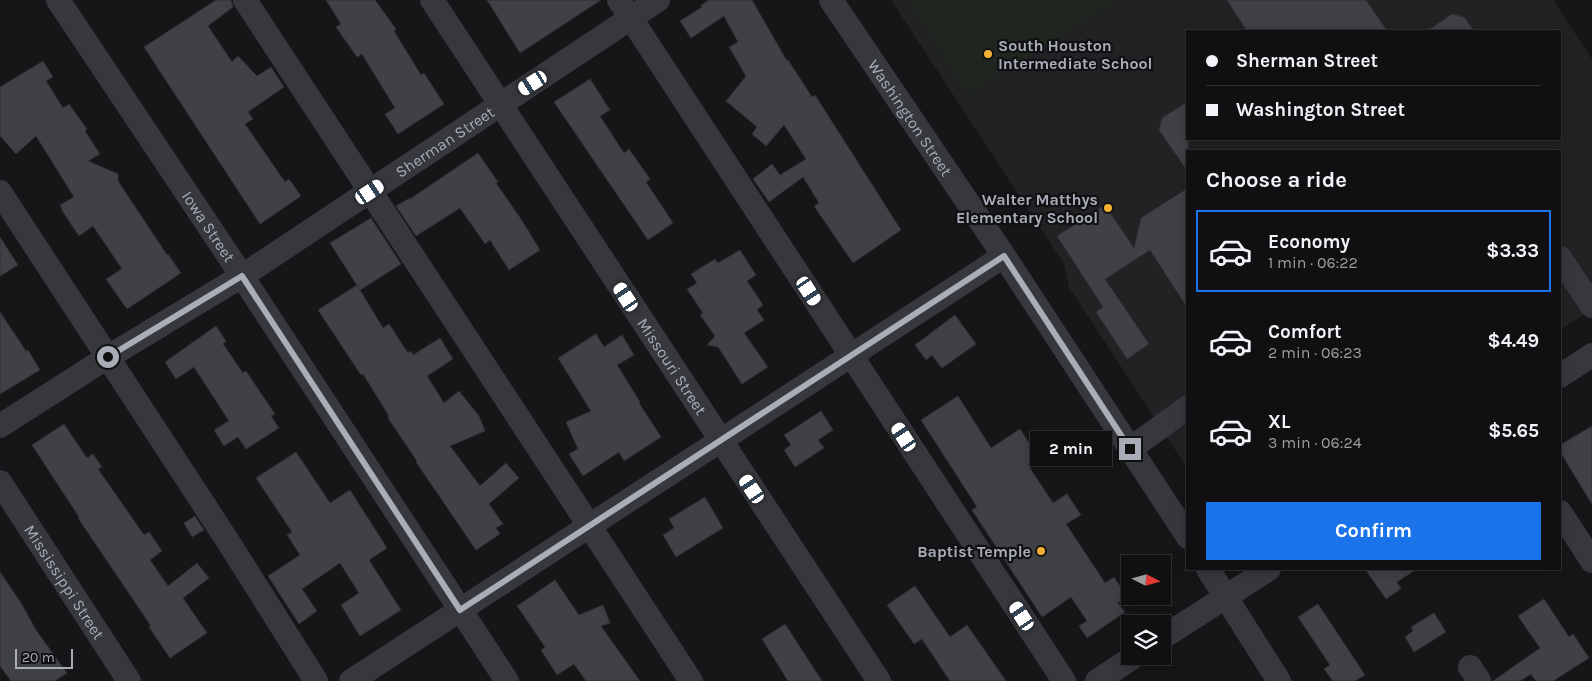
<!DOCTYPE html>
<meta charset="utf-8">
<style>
:root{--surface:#101012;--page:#19191b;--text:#f1f3f6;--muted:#9c9d9f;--line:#303032;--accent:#1a73e8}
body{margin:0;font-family:Karla,sans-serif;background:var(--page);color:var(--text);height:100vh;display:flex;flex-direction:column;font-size:19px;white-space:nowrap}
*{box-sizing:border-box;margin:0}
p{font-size:16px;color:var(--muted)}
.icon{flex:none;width:28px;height:28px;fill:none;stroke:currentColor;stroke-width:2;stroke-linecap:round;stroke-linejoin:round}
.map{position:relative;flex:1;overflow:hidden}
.drawer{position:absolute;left:1186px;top:150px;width:375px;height:420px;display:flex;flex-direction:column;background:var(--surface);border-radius:0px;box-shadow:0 2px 12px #0003,0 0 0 1px var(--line)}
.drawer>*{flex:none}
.guide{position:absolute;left:1186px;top:30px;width:375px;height:110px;border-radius:0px;box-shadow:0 2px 12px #0003,0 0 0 1px var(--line);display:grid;align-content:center;height:110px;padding:0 20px;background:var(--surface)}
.needle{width:32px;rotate:96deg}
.tools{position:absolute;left:1121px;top:555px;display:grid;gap:10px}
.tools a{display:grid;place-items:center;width:50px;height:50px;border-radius:0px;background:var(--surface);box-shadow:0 2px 12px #0003,0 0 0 1px var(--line);font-size:25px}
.scale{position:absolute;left:15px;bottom:12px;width:58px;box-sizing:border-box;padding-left:5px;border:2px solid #a8adb8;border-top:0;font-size:14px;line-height:18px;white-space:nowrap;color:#a8adb8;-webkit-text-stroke:4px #111113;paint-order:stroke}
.end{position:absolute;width:22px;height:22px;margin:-11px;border:6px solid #a8adb8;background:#111;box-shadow:0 0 0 2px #111}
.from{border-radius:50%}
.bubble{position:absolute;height:35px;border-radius:0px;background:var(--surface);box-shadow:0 2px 12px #0003,0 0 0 1px var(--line);font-size:16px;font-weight:700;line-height:35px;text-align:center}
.car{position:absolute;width:15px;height:30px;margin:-15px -8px;border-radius:6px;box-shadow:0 0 4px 1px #0007;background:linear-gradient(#fff 24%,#345 0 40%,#fff 0 76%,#345 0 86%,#fff 0)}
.guide b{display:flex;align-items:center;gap:18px;height:48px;font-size:19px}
.guide b+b{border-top:1px solid var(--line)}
.guide i{width:12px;height:12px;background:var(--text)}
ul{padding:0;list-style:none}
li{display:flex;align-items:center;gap:15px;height:82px;margin:0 10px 8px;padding:0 10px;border:2px solid transparent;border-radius:0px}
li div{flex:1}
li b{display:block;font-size:19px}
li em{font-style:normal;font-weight:700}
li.current{border-color:var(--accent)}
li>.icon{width:45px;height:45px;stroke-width:1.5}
h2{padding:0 20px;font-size:22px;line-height:60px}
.action{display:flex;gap:10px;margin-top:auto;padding:10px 20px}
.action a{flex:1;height:58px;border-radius:0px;background:var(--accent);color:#fff;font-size:20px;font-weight:700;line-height:58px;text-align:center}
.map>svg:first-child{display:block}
</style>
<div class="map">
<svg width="1592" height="681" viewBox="0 0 1592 681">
<rect width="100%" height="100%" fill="#161618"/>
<path fill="#222225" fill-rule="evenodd" d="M891,0H1553L1592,59V309L1560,330V151H1188L1187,468L1069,287L1064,264ZM1188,31H1560V139H1188Z"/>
<path fill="#1e261f" d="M908,0H1119L967,95Z"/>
<g fill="#404145" stroke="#303034">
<path d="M216,0H231L233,7L208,26L232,62L238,56L257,76L271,67L284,87L248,112L253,119L245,124L285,182L289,179L301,196L260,224L144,47Z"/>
<path d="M326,0H375L396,29L394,31L421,75L424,73L444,104L398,134L385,114L395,108L362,54L357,57L336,27L341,24Z"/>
<path d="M487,0H601L520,53Z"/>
<path d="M709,0H752L787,61L788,60L812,97L815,95L901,230L853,263L814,206L819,203L803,177L769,202L753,179L772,164L780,175L806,159L784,125L766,146L752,134L757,127L726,101L746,76L729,47L738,42L724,16L691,38L680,21L702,7L701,5Z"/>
<path d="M1227,0H1366L1387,31H1247Z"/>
<path d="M1452,14L1464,17L1474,31H1427Z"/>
<path d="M43,61L53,77L46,81L63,108L69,104L87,129L85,131L100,154L88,161L118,174V181L167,255L168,254L181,273L127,309L106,279L122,269L93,226L79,236L63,212L60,205L74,197L36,136L16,154L0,136V87Z"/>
<path d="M590,79L610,110L600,116L624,153L629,149L650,179L646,182L673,223L648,240L554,102Z"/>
<path d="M1188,101V172L1159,130L1162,118Z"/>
<path d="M478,153L498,182L496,183L521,219L540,250L509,270L490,240L485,244L460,208L416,236L396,206L410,198V199Z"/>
<path d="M1188,188V309L1150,250L1105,279L1149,344L1127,359L1096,312L1103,307L1057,236L1105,205L1134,248L1141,218Z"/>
<path d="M371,218L401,264L360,290L330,243Z"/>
<path d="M0,237L18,265L0,276Z"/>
<path d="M740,250L756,275L747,281L763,305L757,310L764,320L744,333L768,367L742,384L718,347L707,345L715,336L700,315L703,313L687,289L697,283L691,274L715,259L718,263Z"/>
<path d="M357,285L383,328L389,324L408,353L411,351L413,355L440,338L453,359L427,376L444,403L459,391L479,416L485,431L450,446L480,486L506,463L519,478L489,504L503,524L496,528L500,534L476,550L416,462L417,461L388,418L389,416L363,374L361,375L318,310Z"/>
<path d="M0,312L26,351L28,350L40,370L0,394Z"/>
<path d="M955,315L976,344L942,368L932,355L926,360L915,345Z"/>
<path d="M216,326L226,341L223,344L243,373L246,371L275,414L271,416L279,428L246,449L238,437L224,446L214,430L229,421L194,367L176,379L165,362Z"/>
<path d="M596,334L604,347L622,335L634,355L617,365L640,402L639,403L661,437L624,461L619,452L583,476L569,454L578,449L566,422L591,411L558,358Z"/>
<path d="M958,396L991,448L1020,429L1039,458L1028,465L1053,503L1067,494L1081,515L1066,524L1105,583L1114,577L1127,596L1118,603L1125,612L1087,638L1079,626L1087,621L1071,597L1042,617L972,510L977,507L921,420Z"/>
<path d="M821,411L833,430L818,440L824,448L795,467L784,450L791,445L784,435Z"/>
<path d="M64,424L87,458L93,454L102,467L98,469L144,535L149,532L162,551L150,560L168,586L197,563L209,578L183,598L207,633L170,658L149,627L151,626L78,518L79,517L32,445Z"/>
<path d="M1592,426V504L1560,452V445Z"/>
<path d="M296,452L330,503L350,490L387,548L369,560L401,610L360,636L341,605L359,593L340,563L302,589L317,611L299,624L268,576L300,555L287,535L292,532L256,478Z"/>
<path d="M705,497L723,528L676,557L663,535L674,528L669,519Z"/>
<path d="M195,516L204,530L192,537L184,523Z"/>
<path d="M1365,569H1417L1397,582L1401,589L1386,599Z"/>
<path d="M0,572L21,603L36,630L67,673L55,681H11L0,666Z"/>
<path d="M555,580L579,615L603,605L610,623L601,626L640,681H586L574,664L557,675L541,650L545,647L517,606Z"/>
<path d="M915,586L950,637L967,625L1006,681H950L922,639L914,644L887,605Z"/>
<path d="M1544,599L1569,637L1573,634L1589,658L1553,681H1536L1531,674L1520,681H1493L1540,648L1518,616Z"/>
<path d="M1318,604L1365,675L1355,681H1333L1324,669L1330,665L1298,617Z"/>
<path d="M1434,613L1446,632L1414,652L1405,637L1413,631L1411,627Z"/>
<path d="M785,624L822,681H788L762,639Z"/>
</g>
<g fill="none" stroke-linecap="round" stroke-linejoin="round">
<g stroke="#37383d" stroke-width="24">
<path id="s1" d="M58,0L242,276L507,681"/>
<path d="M245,0L691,681"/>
<path id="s2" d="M432,0L879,681"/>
<path d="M619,0L1064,681"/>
<path id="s3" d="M831,0L1004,256L1188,537"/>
<path d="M0,192L229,543L316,681"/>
<path d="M1560,258L1592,306"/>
<path d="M1560,376L1592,355"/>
<path id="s4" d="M0,426L108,357L242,276L658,0"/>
<path d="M1130,449L1188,407"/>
<path id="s5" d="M0,482L129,681"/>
<path d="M1560,512L1592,561"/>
<path d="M1208,569L1279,681"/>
<path d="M1162,638L1269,569"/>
<path d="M1470,667L1479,681"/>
<path d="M351,681L1004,256"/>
<path d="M1097,681L1135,656"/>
</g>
</g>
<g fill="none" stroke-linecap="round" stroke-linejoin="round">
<path stroke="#a8adb8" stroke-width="6" d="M108,357L242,276L460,610L1004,256L1130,449"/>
</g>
<g fill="#f2b134" stroke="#111113" stroke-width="2">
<circle cx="988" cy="54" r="5"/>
<circle cx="1108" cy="208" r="5"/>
<circle cx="1041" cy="551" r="5"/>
</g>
<g text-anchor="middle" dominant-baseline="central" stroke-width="4.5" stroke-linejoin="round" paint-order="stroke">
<g font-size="16" font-weight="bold" fill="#a8adb8" stroke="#111113" text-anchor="end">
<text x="998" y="45" text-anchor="start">South Houston<tspan x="998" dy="18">Intermediate School</tspan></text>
<text x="1098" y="199">Walter Matthys<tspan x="1098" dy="18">Elementary School</tspan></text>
<text x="1031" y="551">Baptist Temple</text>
</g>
<g font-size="16" fill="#a8adb8" stroke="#111113">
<text stroke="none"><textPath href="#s3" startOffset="142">Washington Street</textPath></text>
<text stroke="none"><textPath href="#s4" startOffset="528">Sherman Street</textPath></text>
<text stroke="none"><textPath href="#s1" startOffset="272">Iowa Street</textPath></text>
<text stroke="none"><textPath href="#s2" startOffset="438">Missouri Street</textPath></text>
<text stroke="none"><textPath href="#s5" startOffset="119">Mississippi Street</textPath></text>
</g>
</g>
</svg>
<div class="tools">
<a><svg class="needle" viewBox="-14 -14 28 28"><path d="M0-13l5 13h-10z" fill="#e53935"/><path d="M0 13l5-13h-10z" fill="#9c9d9f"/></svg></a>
<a><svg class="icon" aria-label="layers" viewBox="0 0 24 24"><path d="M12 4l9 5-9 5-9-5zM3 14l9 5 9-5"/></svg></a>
</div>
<div class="scale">20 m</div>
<i class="end from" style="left:108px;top:357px"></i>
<i class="end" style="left:1130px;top:449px"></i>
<div class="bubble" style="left:1030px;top:431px;width:82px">2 min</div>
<i class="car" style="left:533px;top:83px;rotate:237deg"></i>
<i class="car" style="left:370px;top:192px;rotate:56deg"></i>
<i class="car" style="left:809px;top:291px;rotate:147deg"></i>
<i class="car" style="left:626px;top:297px;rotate:327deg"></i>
<i class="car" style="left:904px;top:437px;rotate:327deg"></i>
<i class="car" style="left:752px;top:489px;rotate:326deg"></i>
<i class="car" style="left:1022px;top:616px;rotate:327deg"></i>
<div class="guide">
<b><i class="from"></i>Sherman Street</b>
<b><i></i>Washington Street</b>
</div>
<section class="drawer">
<h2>Choose a ride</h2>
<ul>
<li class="current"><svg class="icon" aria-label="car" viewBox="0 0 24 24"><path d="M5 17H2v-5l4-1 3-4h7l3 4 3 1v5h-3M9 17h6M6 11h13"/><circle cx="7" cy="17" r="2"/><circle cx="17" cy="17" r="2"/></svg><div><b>Economy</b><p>1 min · 06:22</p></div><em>$3.33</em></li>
<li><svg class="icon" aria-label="car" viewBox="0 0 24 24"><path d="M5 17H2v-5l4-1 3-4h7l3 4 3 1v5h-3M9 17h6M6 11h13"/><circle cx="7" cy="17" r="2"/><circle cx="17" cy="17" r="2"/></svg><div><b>Comfort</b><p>2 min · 06:23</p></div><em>$4.49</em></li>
<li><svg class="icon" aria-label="car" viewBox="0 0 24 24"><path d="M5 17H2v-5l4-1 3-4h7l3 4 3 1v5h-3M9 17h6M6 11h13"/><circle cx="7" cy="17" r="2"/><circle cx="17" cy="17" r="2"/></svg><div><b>XL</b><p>3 min · 06:24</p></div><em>$5.65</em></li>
</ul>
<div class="action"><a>Confirm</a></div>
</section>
</div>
